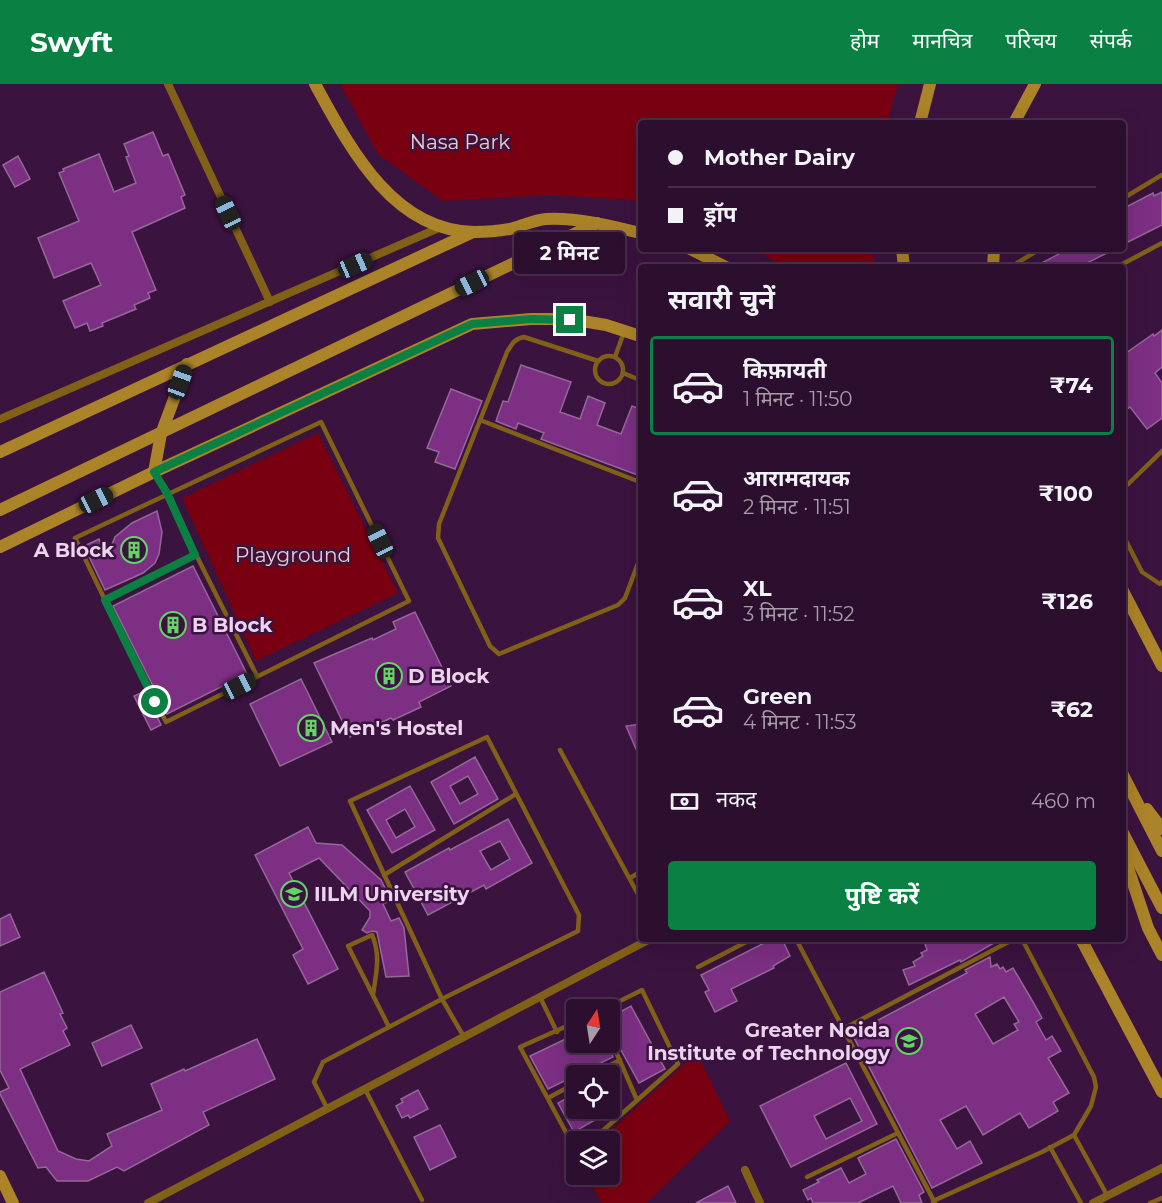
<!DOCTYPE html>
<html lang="hi">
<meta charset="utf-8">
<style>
:root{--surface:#2c0e2f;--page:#341737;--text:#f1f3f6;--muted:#a69caa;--line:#482e4b;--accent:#0b8043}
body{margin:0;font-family:Montserrat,"Noto Sans Devanagari",sans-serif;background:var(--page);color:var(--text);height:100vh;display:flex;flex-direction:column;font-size:22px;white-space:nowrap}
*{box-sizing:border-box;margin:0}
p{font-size:20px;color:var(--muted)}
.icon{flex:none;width:33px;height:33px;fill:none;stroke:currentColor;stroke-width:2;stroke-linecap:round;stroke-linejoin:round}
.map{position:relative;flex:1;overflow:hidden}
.details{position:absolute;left:638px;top:180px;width:488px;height:678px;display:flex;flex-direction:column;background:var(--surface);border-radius:6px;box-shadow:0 6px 24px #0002,0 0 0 2px var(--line)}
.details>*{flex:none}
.hud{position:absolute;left:638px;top:36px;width:488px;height:132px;border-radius:6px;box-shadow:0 6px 24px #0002,0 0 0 2px var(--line);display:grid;align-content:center;height:132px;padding:0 30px;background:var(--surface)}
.needle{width:39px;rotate:12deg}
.tools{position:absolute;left:566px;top:915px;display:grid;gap:12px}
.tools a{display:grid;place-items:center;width:54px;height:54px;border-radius:6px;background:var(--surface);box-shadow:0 6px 24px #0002,0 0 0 2px var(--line);font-size:30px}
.end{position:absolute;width:27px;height:27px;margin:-14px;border:8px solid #0b8043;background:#fff;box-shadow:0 0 0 3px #fff}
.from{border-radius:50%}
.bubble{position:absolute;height:42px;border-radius:6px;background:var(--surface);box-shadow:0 6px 24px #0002,0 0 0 2px var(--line);font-size:20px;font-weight:700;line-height:42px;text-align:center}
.car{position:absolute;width:18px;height:36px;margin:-18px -9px;border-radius:8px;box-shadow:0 0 4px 2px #0007;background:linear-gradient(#222 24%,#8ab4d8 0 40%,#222 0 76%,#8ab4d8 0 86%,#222 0)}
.hud b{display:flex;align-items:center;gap:21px;height:57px;font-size:22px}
.hud b+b{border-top:2px solid var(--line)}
.hud i{width:15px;height:15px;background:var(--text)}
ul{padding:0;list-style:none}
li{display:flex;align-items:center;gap:18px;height:99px;margin:0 12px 9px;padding:0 18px;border:3px solid transparent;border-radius:6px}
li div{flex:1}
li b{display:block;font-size:22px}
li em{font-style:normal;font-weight:700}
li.selected{border-color:var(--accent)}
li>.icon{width:54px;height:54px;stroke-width:1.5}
h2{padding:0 30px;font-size:27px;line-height:72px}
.pay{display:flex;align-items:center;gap:15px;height:66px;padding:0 30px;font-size:22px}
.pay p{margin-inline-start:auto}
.action{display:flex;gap:12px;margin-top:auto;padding:12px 30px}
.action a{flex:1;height:69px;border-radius:6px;background:var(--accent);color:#fff;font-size:24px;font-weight:700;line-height:69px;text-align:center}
header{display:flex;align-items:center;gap:36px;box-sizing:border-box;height:84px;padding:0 30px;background:var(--accent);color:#fff}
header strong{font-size:28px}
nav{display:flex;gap:33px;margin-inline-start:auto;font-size:21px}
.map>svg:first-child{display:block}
</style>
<header>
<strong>Swyft</strong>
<nav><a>होम</a><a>मानचित्र</a><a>परिचय</a><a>संपर्क</a></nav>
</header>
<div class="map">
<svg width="1162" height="1119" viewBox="0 0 1162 1119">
<rect width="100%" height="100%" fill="#3b133f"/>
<g fill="#790011">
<path d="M340,0H898L887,39H640V120L631,116L550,111L443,117L378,70Z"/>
<path d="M751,165H874V183H786Z"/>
<path d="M318,349L398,509L256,577L182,414Z"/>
<path d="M697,969L730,1037L647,1119H601L586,1091L609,1090V1058L599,1057Z"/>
</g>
<g fill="#7c2f83" stroke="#946898" stroke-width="1.5" fill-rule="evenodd">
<path d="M153,48L163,72L168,70L185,111L181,113L185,124L132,148L156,206L148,209L150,214L134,221L136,225L102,239L103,242L90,247L87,239L75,244L63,217L101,201L91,179L54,194L38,154L79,137L59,89L64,87L63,85L99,70L114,108L136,99L126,73L129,72L124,60Z"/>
<path d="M18,72L30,95L15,103L3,81Z"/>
<path d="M1162,108V141L1122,161V130L1126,128L1124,124L1153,109L1154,112Z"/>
<path d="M1057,165H1115L1079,183H1034L1059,170Z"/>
<path d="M1162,246V283L1155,289L1162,299V334L1147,345L1130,323L1122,329V272L1153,250L1154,252Z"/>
<path d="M521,281L571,298L560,328L580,335L588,312L605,319L597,341L621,350L632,322L640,325V392L541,355L544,349L518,339L516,345L496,337L503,317L508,318Z"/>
<path d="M451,305L482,317L455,385L435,378L439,368L427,364Z"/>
<path d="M157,427L162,448L159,470L155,479L143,489L105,506L84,462L99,455L107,472L115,453L132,439Z"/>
<path d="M193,482L247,590L167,630L113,522Z"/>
<path d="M415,528L451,602L419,618L421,623L393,636L391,634L350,653L314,579L372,554L373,556L396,545L393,538Z"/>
<path d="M301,595L332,658L280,682L250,620Z"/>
<path d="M145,607L161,641L151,646L134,612Z"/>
<path d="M640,640V674L626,642Z"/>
<path d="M475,673L498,715L454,740L431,698ZM468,692L478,710L460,720L450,702Z"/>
<path d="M410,702L435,746L392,769L367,726ZM405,725L415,743L396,754L386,736Z"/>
<path d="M508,735L532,779L486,805L484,801L428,831L405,788L449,764L450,766ZM500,757L510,775L491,786L480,767Z"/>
<path d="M308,743L316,759L342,761L381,796L391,816L383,820L391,837L399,834L404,844L409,892L386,893L377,848L372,847L367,849L362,846L370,833V827L319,774L289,789L338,885L308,900L293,871L303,865L255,771Z"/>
<path d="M10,830L20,853L0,862V835Z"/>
<path d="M772,855H782L790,872L773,882L774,884L731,905L737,917L715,928L705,908L709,906L701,891Z"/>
<path d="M938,855H1001L961,878L960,876L909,901L903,886L915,882L913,878L923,872L921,869L927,866L925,860Z"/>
<path d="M990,873L991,883L997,880L1000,885L1003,883L1006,888L1013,884L1033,918L1042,934L1036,938L1046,956L1052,952L1061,967L1048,974L1069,1009L1053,1018L1058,1027L1029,1044L1020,1029L983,1051L966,1022L940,1036L957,1065L970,1057L982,1079L932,1104L852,950L967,889L965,886ZM1004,913L1019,938L1014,940L1018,946L993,960L975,930Z"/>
<path d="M44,888L63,929L60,930L67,944L63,947L70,961L20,985L58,1067L76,1075L89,1077L112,1062L107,1050L162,1026L151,1000L184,985L185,987L257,955L275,995L203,1028L209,1041L124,1087L117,1083L88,1097H57L46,1083L38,1084L0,1010V1008L9,1004L0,986V908Z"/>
<path d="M631,922L665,985L639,999L609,944V934Z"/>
<path d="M131,941L142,964L102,982L92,959Z"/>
<path d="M576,950V958H607L613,973L548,1005L530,972Z"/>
<path d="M846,979L877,1040L791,1083L760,1022ZM850,1014L862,1037L826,1055L814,1032Z"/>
<path d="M418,1006L428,1025L410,1034L408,1031L402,1034L396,1022L403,1018L401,1015Z"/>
<path d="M576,1009V1024H616L574,1048L558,1019Z"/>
<path d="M440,1041L456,1073L430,1086L414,1053Z"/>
<path d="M896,1055L924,1108L919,1111L922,1119H901L893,1102L858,1119H813L811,1114L808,1116L803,1106L819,1098L817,1096L841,1084L849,1099L866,1090L858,1074Z"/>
<path d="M728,1102L736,1119H696Z"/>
</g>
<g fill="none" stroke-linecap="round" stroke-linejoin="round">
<g stroke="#806117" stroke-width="4.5">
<path d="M1122,115L1162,91"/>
<path d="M1018,183L1017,179L1040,165"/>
<path d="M1117,183L1162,159"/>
<circle cx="609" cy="286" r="14"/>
<path d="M615,273L624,248"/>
<path d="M598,277L524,253C514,255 512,260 507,268L439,440L438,454L490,562L499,570L618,521L625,514L640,474"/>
<path d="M623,289L640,296"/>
<path d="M480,336L640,398"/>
<path d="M155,389L257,592"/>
<path d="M1122,406L1162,367"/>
<path d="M1122,449L1142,488L1160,500L1162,498"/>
<path d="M105,516L166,638L409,517L321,338L75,454L105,516L195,471"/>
<path d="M487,653L579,831L578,847L442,915L350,717Z"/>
<path d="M560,666L640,814"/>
<path d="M384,791L516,710"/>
<path d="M630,794L640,788"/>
<path d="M796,855L935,1119"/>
<path d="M698,883L752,855"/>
<path d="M373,911C376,890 381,871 372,851L348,862L389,943"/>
<path d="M540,913L557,948"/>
<path d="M576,938L520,963L576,1067"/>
<path d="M843,945L1014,855"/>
<path d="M609,952L637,1016"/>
<path d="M590,992L620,976"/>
<path d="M365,1005L422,1116"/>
<path d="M548,1014L576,999"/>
<path d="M327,1024L314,998L323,978L442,915L464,953"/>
<path d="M1074,1051L1107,1111"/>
<path d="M590,1058L678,980L642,906L602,926"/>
<path d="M1050,1063L1081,1119"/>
<path d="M807,1093L898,1049"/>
<path d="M933,1117L1042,1068L1074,1051L1091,1022L1096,1003L1094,993L1022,855"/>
<path d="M1150,1119L1162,1114"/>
</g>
<g stroke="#806117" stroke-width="8">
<path d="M168,0L270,218"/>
<path d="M0,335L441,143"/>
<path d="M745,1086L760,1119"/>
<path d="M148,1119L650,855"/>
<path d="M1093,1119L1162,1084"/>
</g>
<g stroke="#ab8328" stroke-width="12">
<path d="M315,0C349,62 392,147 474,148C485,148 499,147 510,145C522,142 534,136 546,135C575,133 612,142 640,149"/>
<path d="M920,39L930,0"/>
<path d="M1014,39L1035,0"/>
<path d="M690,165L726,183"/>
<path d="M902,165L904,183"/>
<path d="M993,183L994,165"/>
<path d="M0,368L473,148"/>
<path d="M154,388L161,350L187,280"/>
<path d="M0,426L597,139"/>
<path d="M0,463L154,388L472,240L531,235H570L606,241L640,252"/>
<path d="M1122,505L1162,582"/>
<path d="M1122,689L1162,767"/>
<path d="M1147,725L1162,745"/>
<path d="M1122,747L1162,824"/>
<path d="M1122,766L1148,844L1162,871"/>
<path d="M1081,855L1162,1008"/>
<path d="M0,1092L13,1119"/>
</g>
</g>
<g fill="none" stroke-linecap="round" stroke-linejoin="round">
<path stroke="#0b8043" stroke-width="8" d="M155,618L105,516L195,471L167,409L154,388L472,240L531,235L570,236"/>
</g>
<defs>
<symbol id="building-ring" viewBox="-11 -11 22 22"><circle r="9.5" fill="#3b133f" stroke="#65d467" stroke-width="1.5"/><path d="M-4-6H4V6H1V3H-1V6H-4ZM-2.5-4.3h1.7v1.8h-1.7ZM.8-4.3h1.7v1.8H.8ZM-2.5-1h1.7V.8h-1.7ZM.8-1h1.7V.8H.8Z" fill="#65d467"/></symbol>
<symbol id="university-ring" viewBox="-11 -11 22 22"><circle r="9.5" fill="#3b133f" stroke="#65d467" stroke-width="1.5"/><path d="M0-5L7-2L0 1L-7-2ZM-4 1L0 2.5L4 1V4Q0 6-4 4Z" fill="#65d467"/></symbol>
</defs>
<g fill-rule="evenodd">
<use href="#building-ring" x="119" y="451" width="30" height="30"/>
<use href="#building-ring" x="158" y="526" width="30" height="30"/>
<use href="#building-ring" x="374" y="577" width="30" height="30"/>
<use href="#building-ring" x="296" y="629" width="30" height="30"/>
<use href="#university-ring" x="279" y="795" width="30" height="30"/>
<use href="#university-ring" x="894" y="942" width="30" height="30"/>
</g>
<g text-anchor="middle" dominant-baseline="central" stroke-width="5" stroke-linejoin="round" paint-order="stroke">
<g font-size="20" fill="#ecccc9" stroke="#3b133f">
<text x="460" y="58">Nasa Park</text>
<text x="293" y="471">Playground</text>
</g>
<g font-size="20" font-weight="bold" fill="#ecd3ee" stroke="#3b133f" text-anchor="start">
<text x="114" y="466" text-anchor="end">A Block</text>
<text x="192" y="541">B Block</text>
<text x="408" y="592">D Block</text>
<text x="330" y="644">Men's Hostel</text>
<text x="314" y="810">IILM University</text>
<text x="890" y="946" text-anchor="end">Greater Noida<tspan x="890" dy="23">Institute of Technology</tspan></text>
</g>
</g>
</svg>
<div class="tools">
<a><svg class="needle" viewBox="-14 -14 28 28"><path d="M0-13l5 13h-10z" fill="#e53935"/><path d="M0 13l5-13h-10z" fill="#a69caa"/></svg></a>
<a><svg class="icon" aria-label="locate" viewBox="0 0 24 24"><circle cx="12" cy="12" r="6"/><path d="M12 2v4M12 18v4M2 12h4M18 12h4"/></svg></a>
<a><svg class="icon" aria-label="layers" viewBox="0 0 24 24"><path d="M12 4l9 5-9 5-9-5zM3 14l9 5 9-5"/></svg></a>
</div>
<i class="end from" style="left:155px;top:618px"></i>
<i class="end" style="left:570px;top:236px"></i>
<div class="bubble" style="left:514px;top:148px;width:111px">2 मिनट</div>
<i class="car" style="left:228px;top:129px;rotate:335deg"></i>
<i class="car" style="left:355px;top:181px;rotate:66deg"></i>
<i class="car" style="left:472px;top:199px;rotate:244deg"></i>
<i class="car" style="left:180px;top:298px;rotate:20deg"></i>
<i class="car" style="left:96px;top:416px;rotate:64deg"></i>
<i class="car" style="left:380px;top:457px;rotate:334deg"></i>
<i class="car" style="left:239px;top:602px;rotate:63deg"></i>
<div class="hud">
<b><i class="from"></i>Mother Dairy</b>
<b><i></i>ड्रॉप</b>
</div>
<section class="details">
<h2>सवारी चुनें</h2>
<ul>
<li class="selected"><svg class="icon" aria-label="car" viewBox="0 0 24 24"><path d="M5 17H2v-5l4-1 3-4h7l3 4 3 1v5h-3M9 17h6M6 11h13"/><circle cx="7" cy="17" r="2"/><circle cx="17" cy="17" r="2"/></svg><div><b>किफ़ायती</b><p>1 मिनट · 11:50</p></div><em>₹74</em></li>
<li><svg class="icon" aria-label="car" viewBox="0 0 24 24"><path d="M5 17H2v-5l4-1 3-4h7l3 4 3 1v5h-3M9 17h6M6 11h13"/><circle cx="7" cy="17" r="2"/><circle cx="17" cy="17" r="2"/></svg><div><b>आरामदायक</b><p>2 मिनट · 11:51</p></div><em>₹100</em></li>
<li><svg class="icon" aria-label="car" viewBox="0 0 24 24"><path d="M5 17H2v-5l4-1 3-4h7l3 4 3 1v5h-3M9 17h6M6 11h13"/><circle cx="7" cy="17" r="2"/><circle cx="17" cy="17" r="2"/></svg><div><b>XL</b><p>3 मिनट · 11:52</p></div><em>₹126</em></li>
<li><svg class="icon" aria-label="car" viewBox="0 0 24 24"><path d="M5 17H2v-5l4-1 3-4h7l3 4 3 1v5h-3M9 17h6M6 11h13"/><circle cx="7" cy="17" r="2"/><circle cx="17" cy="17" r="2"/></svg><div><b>Green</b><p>4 मिनट · 11:53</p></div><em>₹62</em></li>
</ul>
<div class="pay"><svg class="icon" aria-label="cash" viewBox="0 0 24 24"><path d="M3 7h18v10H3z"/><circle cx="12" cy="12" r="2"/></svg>नकद<p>460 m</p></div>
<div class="action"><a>पुष्टि करें</a></div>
</section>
</div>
